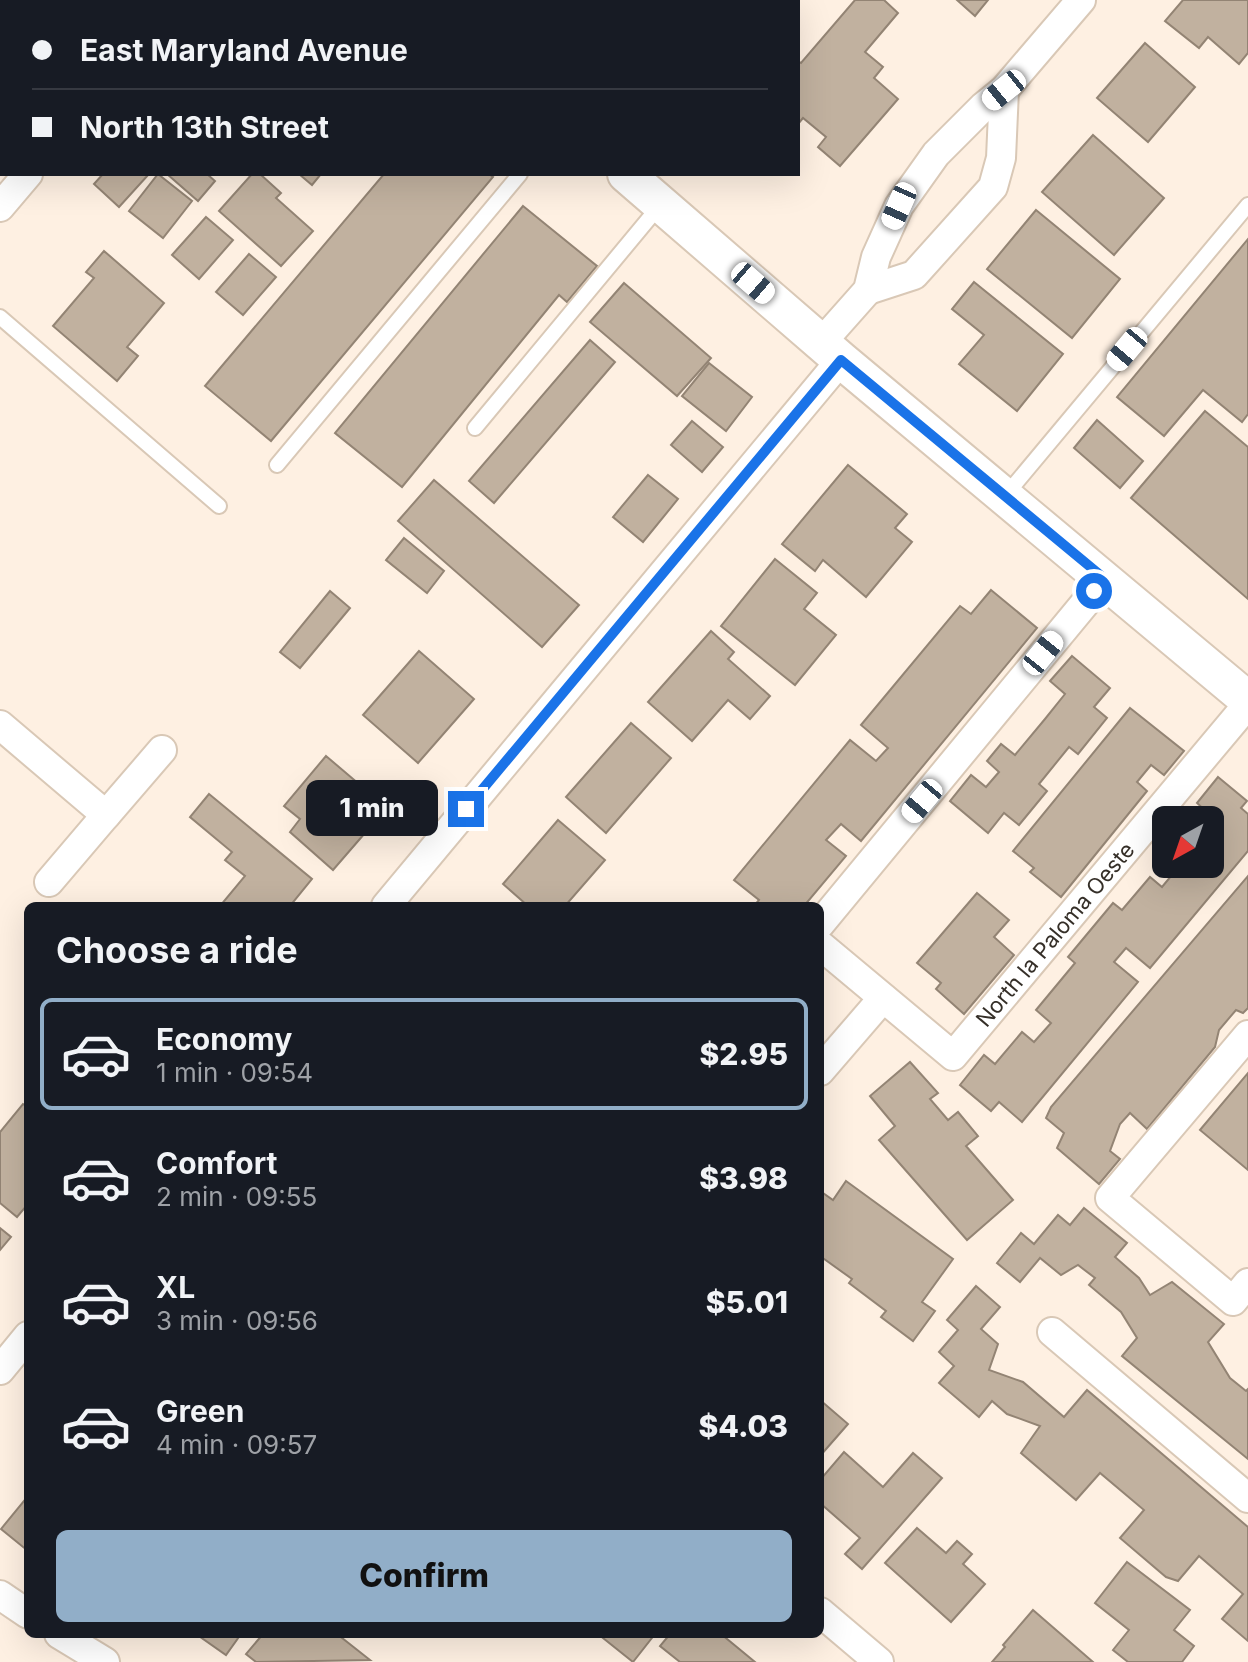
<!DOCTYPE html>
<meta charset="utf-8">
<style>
:root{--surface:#171b24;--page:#242831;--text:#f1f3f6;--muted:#9ea1a6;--line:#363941;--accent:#91aec8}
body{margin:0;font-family:Inter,sans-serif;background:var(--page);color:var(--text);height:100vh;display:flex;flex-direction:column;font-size:30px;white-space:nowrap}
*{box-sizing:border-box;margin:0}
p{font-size:26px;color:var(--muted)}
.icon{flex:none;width:44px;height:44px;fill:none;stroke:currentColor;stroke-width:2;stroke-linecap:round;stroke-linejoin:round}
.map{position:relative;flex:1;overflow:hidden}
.side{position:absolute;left:24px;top:902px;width:800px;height:736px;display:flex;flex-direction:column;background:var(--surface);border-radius:12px;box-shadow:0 8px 32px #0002}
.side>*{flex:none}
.guide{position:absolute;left:0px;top:0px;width:800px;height:176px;box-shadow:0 8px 32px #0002;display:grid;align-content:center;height:176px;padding:0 32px;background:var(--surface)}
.needle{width:52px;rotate:220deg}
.tools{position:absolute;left:1152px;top:806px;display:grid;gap:16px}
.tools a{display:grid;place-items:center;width:72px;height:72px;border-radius:12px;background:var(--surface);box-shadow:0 8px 32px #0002;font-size:40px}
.end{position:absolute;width:36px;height:36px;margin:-18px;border:10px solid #1a73e8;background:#fff;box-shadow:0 0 0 4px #fff}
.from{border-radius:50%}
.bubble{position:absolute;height:56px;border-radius:12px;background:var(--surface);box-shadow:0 8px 32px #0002;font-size:26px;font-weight:800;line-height:56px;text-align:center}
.car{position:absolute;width:24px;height:48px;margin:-24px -12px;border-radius:10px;box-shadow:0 0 6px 2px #0007;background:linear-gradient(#fff 24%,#345 0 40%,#fff 0 76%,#345 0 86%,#fff 0)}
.guide b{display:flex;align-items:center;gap:28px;height:76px;font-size:30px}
.guide b+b{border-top:2px solid var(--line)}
.guide i{width:20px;height:20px;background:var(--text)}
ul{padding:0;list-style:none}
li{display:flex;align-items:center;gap:24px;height:112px;margin:0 16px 12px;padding:0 16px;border:4px solid transparent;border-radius:12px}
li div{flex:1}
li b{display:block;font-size:30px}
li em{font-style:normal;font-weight:800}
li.on{border-color:var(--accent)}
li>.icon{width:72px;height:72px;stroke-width:1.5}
h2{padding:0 32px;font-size:36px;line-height:96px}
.primary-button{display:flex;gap:16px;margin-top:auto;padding:16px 32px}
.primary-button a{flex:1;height:92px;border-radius:12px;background:var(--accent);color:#111;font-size:32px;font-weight:800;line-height:92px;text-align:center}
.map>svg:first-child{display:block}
</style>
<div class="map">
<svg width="1248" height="1662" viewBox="0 0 1248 1662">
<rect width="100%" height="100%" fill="#fef0e2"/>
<g fill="#c1b19f" stroke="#938474" stroke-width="2">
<path d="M608,0H688L689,1L607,2Z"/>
<path d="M855,0H884L898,13L865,52L883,67L874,78L898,99L840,166L818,147L826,137L803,118L798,124V61L801,63Z"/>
<path d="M957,0H988L975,16Z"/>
<path d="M1183,0H1248V53L1239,64L1208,37L1199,48L1165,21Z"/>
<path d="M1145,43L1195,87L1148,142L1097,98Z"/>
<path d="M1093,135L1164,198L1114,255L1042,192Z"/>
<path d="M103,174H149L119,207L94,184Z"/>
<path d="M158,174L192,201L163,238L129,211Z"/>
<path d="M167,174H207L215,181L198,201Z"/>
<path d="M252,174H260L281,193L276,198L313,231L281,266L219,211Z"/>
<path d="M299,174H321L312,185Z"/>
<path d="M384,174H489L493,177L271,441L205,386Z"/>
<path d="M523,206L597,266L567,302L559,295L402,487L335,433Z"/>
<path d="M1036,210L1120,279L1072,338L987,269Z"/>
<path d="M206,217L233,240L199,279L172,255Z"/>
<path d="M1248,239V414L1242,422L1203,390L1164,436L1117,397Z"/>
<path d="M104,251L164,303L127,347L138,356L117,381L53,326L94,278L86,272Z"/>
<path d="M249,254L276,277L243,315L216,292Z"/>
<path d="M974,282L1063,354L1017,411L959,364L984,335L952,309Z"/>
<path d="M624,283L711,358L677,396L590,322Z"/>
<path d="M590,340L615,362L494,503L469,481Z"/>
<path d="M709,363L752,397L726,431L682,396Z"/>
<path d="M1205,411L1248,447V599L1131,498Z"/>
<path d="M1097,420L1143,461L1120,488L1074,448Z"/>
<path d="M692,421L723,447L702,472L671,445Z"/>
<path d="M848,465L907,514L895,528L912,542L866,597L823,560L815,571L782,544Z"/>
<path d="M648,475L678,499L643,542L613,517Z"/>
<path d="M434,480L579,605L542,647L398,521Z"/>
<path d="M404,538L444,571L427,593L386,560Z"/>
<path d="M775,559L817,593L804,609L836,635L795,685L721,626Z"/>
<path d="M991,590L1037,628L861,841L841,824L826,840L846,856L804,906H754L759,900L734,880L850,740L876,761L888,748L861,725L960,606L971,614Z"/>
<path d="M330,591L350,608L300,668L280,652Z"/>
<path d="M711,631L734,652L728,659L770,696L750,719L728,700L692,741L648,702Z"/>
<path d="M419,651L474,699L418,763L363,715Z"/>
<path d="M1072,656L1110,688L1094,707L1107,718L1078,754L1069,747L1039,784L1047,791L1019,825L1004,813L988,833L950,801L971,775L986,787L999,772L987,761L1001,744L1015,755L1045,719L1065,694L1050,681Z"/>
<path d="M1130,708L1184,751L1164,775L1151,765L1137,782L1147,791L1061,897L1030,872L1034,868L1013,851Z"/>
<path d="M631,723L671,758L606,833L566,797Z"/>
<path d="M326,756L379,801L357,826L365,833L333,870L290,832L300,819L284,806Z"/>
<path d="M1218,777L1247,801L1241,808L1248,814V851L1150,968L1126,948L1114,962L1138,982L1022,1122L999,1102L991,1111L960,1085L984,1055L995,1064L1022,1032L1034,1042L1051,1023L1036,1010L1075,963L1068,957L1113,903L1122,910L1150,877L1162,887L1177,869L1171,864H1210V820H1202L1208,813L1197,803Z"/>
<path d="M209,794L312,879L290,906H220L245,876L225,860L232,852L190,817Z"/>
<path d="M558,820L605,860L565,906H528L503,884Z"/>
<path d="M1248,876V1008L1243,1013L1236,1010L1219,1030L1215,1047L1147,1129L1130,1113L1120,1124L1110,1151L1120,1159L1099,1184L1057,1148L1064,1133L1046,1118L1051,1107Z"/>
<path d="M977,893L1009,920L994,937L1014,955L964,1014L936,989L941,983L917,963Z"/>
<path d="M910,1062L938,1093L930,1099L948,1120L958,1112L978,1136L966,1146L1013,1200L967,1240L879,1140L895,1126L870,1096Z"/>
<path d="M1248,1073V1170L1200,1130Z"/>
<path d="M23,1104L28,1107V1204L17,1217L0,1203V1132Z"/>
<path d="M846,1181L953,1259L922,1302L935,1311L913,1341L881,1317L886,1311L849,1283L852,1279L820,1256V1191L833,1200Z"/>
<path d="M1084,1208L1127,1243L1115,1257L1139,1278L1150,1295L1172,1282L1224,1324L1208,1342L1230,1378L1246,1391L1248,1389V1459L1122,1356L1137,1338L1121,1312L1089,1285L1095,1278L1078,1265L1061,1275L1040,1258L1020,1282L997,1263L1021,1233L1034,1244L1058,1215L1070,1225Z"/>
<path d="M0,1228L11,1237L0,1250Z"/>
<path d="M976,1286L1000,1307L981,1329L998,1344L989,1370L1023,1382L1064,1417L1087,1390L1248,1527V1641L1222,1619L1243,1594L1199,1556L1178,1581L1166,1577L1120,1538L1144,1510L1100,1473L1076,1500L1021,1453L1040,1426L1007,1414L992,1401L979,1417L939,1383L954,1366L939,1352L958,1330L947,1320Z"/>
<path d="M820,1400L848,1424L820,1456Z"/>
<path d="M844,1452L883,1487L913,1453L942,1478L862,1569L845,1554L860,1538L820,1503V1480Z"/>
<path d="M28,1496V1551L1,1529Z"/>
<path d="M917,1528L946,1553L957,1541L972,1554L963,1564L985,1584L951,1622L885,1563Z"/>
<path d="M1127,1562L1190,1610L1174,1630L1194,1646L1182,1662H1128L1113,1650L1129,1630L1095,1603Z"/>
<path d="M1033,1610L1093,1662H992L1005,1647L1003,1645Z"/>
<path d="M196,1634H241L226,1655Z"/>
<path d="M263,1634H337L370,1660L256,1662L246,1654Z"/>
<path d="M598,1634H655L633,1662Z"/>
<path d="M670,1634H721L755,1662H680L660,1646Z"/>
</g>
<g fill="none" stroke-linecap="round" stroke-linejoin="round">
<defs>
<g id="service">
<path d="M0,317L219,506"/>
<path d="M475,428L661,204"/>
<path d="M277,465L520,174"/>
<path d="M1005,496L1248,205"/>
</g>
<g id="minor">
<path d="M173,2L175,0"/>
<path d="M514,2L516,0"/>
<path d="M0,207L28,174"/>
<path d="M868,290L914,275L993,187L1001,158L1004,90"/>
<path d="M821,343L868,290L876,257L899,206L936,154L983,107L1004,90L1081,0"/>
<path d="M0,725L106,815L49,882"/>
<path d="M106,815L162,750"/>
<path d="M386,906L841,360"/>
<path d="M820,924L1105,579"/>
<path id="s1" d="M820,945L953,1056L1248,704"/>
<path d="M1248,1035L1110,1198L1233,1301L1248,1283"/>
<path d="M820,1071L883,998"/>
<path d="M1052,1332L1248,1498"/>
<path d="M0,1370L28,1336"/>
<path d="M0,1595L28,1614"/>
<path d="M820,1612L879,1662"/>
<path d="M59,1634L105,1662"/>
</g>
<g id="tertiary">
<path d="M423,0L426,2"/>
<path d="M626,174L841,360L1248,700"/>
</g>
</defs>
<use href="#service" stroke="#d9c8b6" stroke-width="18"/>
<use href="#minor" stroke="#d9c8b6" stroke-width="32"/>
<use href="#tertiary" stroke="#d9c8b6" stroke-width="40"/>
<use href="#service" stroke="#fff" stroke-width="14"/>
<use href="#minor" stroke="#fff" stroke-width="28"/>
<use href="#tertiary" stroke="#fff" stroke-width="36"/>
</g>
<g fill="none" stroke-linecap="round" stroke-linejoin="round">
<path stroke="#1a73e8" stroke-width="10" d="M466,809L841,360L1105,579L1094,591"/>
</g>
<g text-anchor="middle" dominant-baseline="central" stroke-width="6" stroke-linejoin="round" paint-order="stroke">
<g font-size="22" fill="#352f28" stroke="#fff">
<text stroke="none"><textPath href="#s1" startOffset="332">North la Paloma Oeste</textPath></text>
</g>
</g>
</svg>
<div class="tools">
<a><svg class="needle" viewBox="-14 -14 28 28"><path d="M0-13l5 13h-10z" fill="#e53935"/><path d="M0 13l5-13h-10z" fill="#9ea1a6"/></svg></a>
</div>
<i class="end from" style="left:1094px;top:591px"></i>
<i class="end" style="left:466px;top:809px"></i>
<div class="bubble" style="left:306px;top:780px;width:132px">1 min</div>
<i class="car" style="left:1004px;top:90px;rotate:231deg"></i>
<i class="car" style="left:899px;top:206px;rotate:204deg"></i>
<i class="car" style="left:753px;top:283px;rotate:131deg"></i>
<i class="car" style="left:1127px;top:349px;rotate:220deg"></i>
<i class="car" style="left:1043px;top:653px;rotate:39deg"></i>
<i class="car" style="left:922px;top:801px;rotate:220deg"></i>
<div class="guide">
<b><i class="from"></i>East Maryland Avenue</b>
<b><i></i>North 13th Street</b>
</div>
<section class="side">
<h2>Choose a ride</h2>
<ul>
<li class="on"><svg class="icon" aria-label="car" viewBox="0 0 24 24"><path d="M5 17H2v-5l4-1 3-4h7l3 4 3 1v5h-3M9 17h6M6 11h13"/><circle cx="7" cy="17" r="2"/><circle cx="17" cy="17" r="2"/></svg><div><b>Economy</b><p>1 min · 09:54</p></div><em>$2.95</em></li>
<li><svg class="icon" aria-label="car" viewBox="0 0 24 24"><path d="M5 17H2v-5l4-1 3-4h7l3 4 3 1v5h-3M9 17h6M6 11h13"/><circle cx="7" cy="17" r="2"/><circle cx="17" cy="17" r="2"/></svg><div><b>Comfort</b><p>2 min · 09:55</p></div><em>$3.98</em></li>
<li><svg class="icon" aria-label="car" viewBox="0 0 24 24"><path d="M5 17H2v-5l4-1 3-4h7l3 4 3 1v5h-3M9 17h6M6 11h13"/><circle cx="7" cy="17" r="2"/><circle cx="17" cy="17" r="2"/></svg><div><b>XL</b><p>3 min · 09:56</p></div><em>$5.01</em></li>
<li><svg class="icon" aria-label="car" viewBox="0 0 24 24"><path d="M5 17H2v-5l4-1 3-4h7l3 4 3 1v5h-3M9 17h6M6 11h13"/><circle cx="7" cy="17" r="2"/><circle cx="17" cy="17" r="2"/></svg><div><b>Green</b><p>4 min · 09:57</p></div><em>$4.03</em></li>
</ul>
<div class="primary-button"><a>Confirm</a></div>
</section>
</div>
